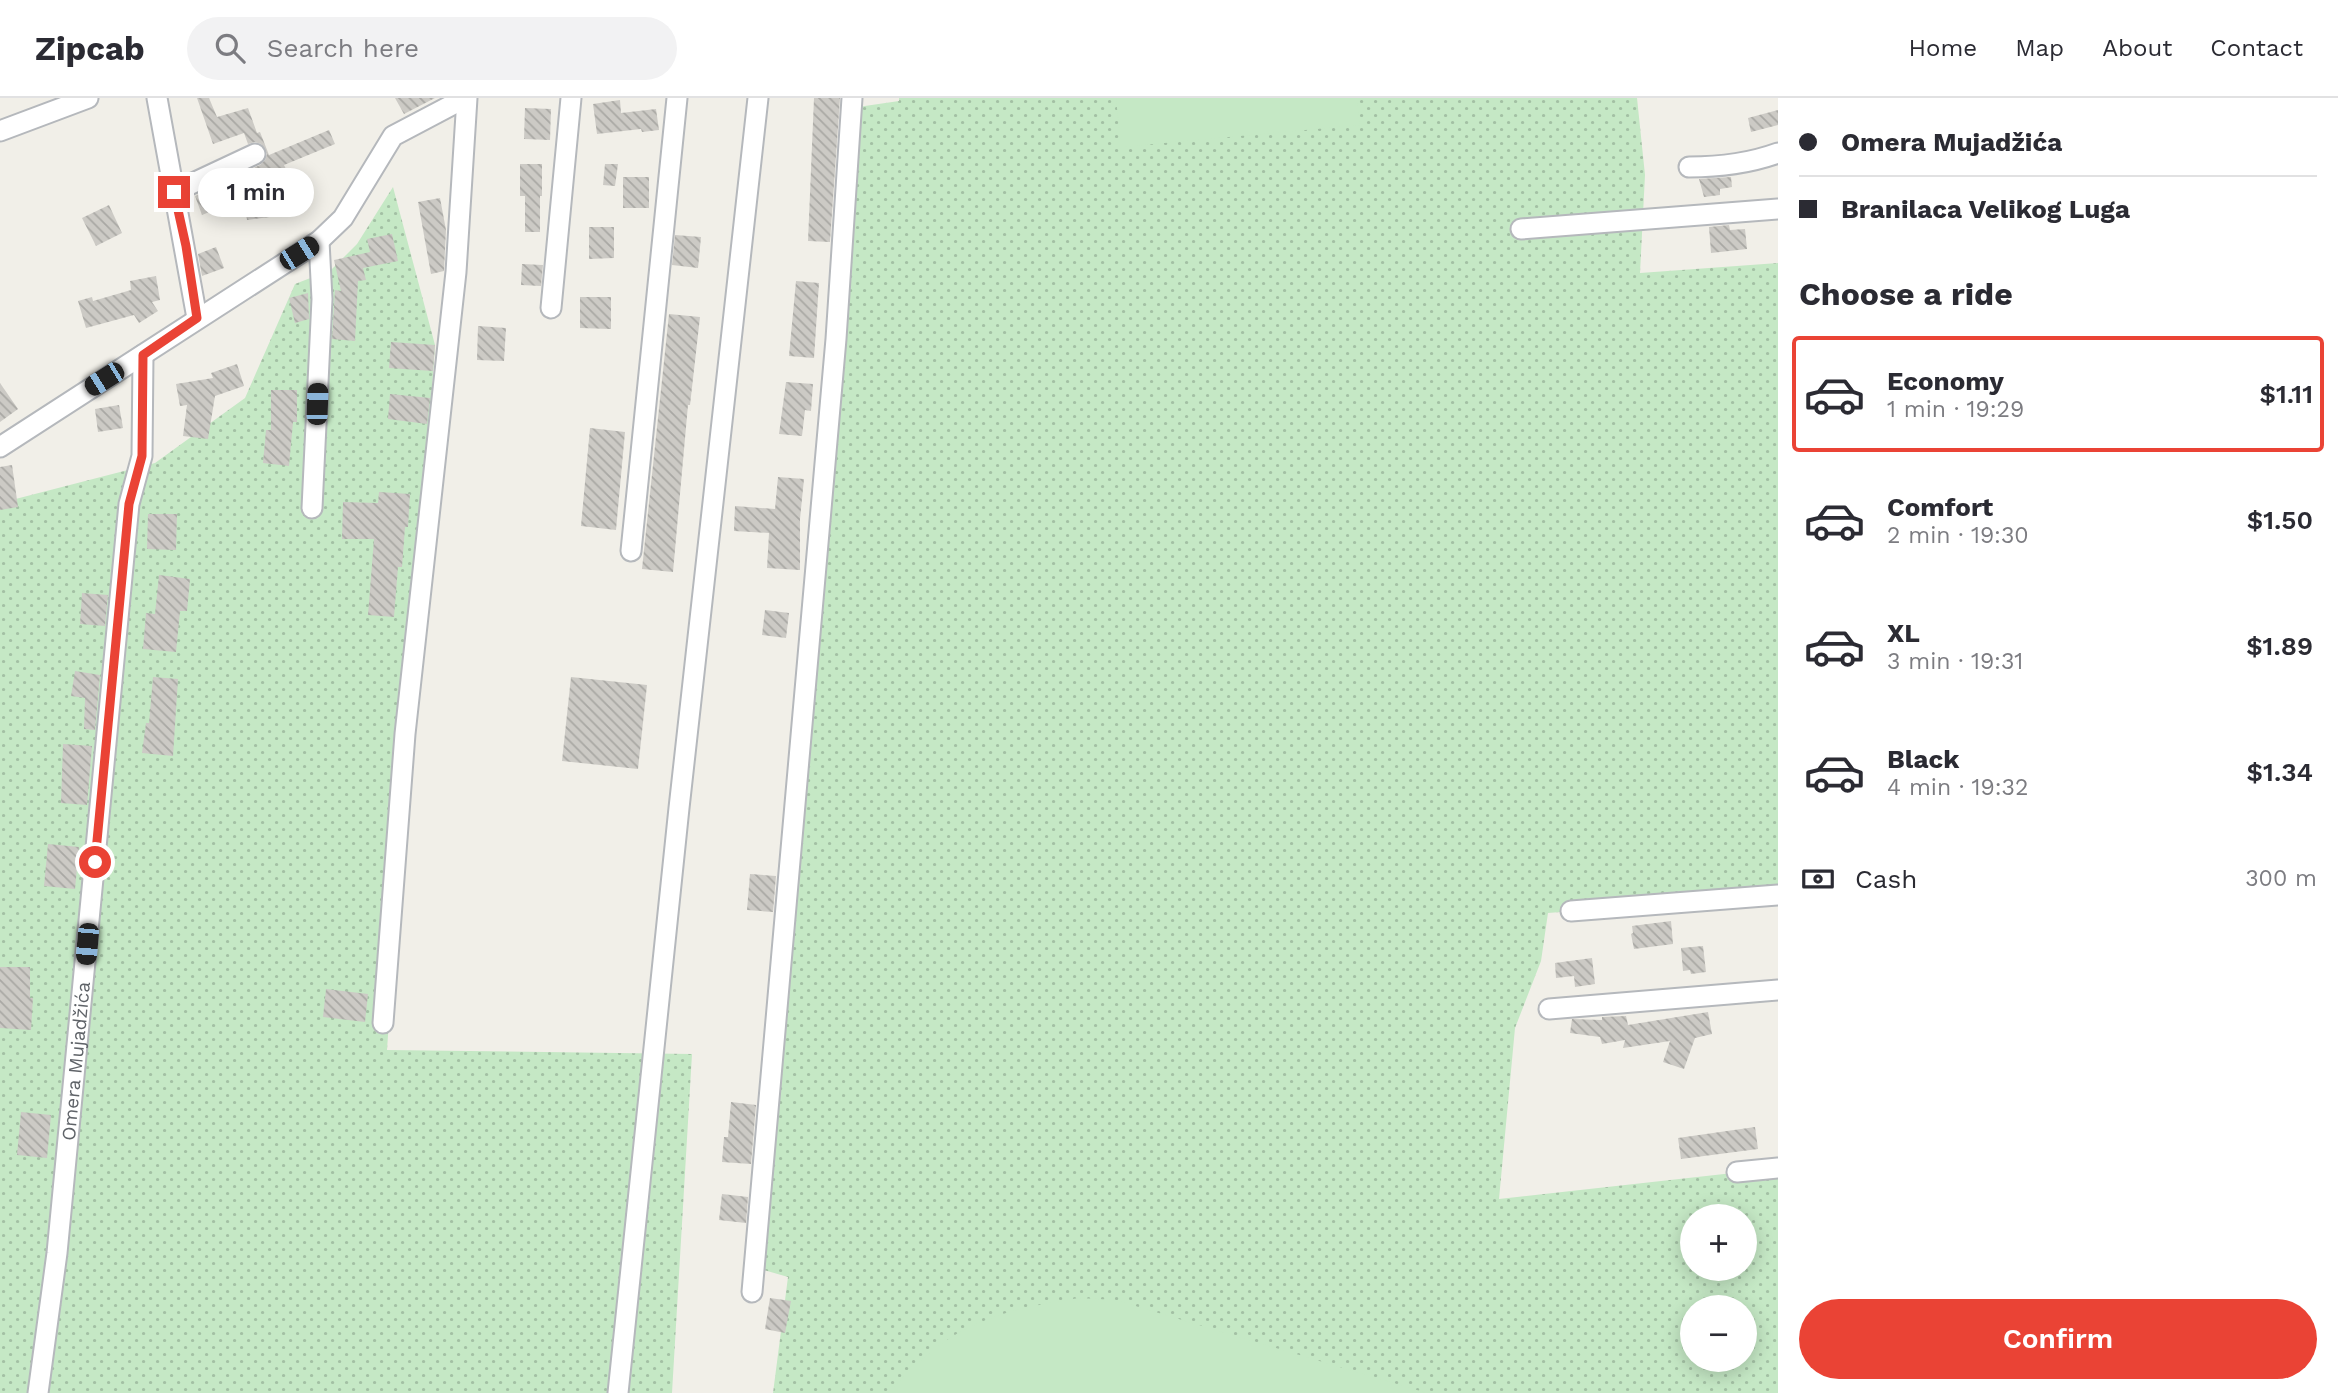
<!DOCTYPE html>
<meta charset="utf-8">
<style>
:root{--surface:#fff;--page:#f2f2f3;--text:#2b2b33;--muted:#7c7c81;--line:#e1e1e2;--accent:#ea4335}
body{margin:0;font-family:"Work Sans",sans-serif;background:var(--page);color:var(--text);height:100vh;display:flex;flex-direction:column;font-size:26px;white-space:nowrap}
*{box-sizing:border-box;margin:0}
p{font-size:23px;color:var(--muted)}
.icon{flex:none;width:38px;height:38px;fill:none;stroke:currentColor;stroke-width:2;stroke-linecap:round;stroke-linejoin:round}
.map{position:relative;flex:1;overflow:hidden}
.sheet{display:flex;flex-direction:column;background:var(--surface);width:560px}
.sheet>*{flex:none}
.banner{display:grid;align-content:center;height:154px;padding:0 21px;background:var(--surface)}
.fabs{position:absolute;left:1680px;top:1106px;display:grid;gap:14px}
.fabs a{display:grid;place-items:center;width:77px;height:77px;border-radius:50%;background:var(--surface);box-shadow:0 4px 18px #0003;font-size:35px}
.end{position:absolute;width:32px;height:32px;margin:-16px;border:9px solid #ea4335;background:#fff;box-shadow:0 0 0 4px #fff}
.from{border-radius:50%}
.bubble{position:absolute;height:49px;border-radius:24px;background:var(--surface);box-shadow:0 4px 18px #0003;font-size:23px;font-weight:600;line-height:49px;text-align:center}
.car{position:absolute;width:21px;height:42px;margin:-21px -10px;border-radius:9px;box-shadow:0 0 5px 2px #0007;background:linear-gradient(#222 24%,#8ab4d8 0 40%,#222 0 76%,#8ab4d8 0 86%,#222 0)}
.banner b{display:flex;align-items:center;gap:24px;height:66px;font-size:26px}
.banner b+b{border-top:2px solid var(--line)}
.banner i{width:18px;height:18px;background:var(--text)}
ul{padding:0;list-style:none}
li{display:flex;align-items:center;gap:21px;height:116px;margin:0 14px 10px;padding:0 7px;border:4px solid transparent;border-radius:7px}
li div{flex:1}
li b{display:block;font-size:26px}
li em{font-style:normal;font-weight:600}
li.current{border-color:var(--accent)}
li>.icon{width:63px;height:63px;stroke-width:1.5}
h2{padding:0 21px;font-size:32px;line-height:84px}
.pay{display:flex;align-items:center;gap:18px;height:77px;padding:0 21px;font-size:26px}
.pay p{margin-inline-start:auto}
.primary-button{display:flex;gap:14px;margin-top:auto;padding:14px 21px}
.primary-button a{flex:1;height:80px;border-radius:42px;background:var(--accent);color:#fff;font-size:28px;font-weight:600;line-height:80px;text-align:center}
header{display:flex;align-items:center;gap:42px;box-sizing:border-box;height:98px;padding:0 35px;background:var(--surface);border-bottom:2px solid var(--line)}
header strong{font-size:33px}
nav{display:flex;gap:38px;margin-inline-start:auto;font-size:24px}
.search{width:490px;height:63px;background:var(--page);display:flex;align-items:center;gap:18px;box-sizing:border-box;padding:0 24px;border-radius:38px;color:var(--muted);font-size:26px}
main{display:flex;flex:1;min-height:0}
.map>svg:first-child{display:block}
</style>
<header>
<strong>Zipcab</strong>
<div class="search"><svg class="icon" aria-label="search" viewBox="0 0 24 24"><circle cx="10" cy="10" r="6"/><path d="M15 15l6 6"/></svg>Search here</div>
<nav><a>Home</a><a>Map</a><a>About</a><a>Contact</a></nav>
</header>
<main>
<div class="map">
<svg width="1778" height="1295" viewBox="0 0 1778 1295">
<defs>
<pattern id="grass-dots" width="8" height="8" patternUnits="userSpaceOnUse" patternTransform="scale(1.75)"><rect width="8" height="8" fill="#c5e8c5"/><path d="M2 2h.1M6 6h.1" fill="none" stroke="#a3c0a4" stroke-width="1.8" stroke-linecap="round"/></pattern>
<pattern id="building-back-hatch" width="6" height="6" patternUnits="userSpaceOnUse" patternTransform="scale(1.75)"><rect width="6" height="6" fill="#cccac5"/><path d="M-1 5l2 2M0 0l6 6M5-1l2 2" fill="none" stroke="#a9a8a4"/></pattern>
</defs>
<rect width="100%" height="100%" fill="#f1efe8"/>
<g fill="url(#grass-dots)" fill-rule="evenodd">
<path d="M899,0H1637L1645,77L1640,175L1778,165V797L1548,815L1541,863L1515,930L1499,1101L1778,1070V1295H773L788,1179L750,1168L858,9L899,3ZM1692,1118H1745V1171H1692ZM1692,1209H1745V1262H1692Z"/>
<path d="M393,89L435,247L387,952L692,956L672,1295H0V405L155,365L245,300L295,186L331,172L357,146Z"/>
</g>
<g fill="#c5e8c5">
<path d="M1116,0H1357L1360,27L1121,49Z"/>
<path d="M1079,1200L1115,1202L1427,1295H891L894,1289C904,1279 914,1268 925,1259C968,1220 1024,1208 1079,1200Z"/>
</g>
<g fill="url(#building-back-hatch)">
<path d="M197,0H209L217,19L248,10L257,35L260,34L269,57L329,32L335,46L284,67L287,73L265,84L270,119L247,122L244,100L202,117L195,98L260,67L265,62L267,56L261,46L255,44L248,46L244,35L213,46Z"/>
<path d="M395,0H435L404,16Z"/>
<path d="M814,0H840L830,144L808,143Z"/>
<path d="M620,2L621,15L656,11L659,32L642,34L641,31L597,36L593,6Z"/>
<path d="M525,10L551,11L550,42L524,41Z"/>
<path d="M1778,12V27L1751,34L1748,20Z"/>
<path d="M520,66H542V98H540V134H525V98H520Z"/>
<path d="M605,66H618L615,88L603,87Z"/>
<rect x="623" y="79" width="26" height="31"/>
<path d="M1731,79L1732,89L1720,91V97L1704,99L1699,81Z"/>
<path d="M440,100L446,132L444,173L431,176L418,104Z"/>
<path d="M109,107L122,135L96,148L82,120Z"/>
<path d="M1729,127L1730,132L1745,131L1747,151L1711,155L1709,129Z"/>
<path d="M589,129H614V160L589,161Z"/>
<path d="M392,136L398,163L363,170L366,182L358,183L355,243L332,241L335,192L341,193L334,162L370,154L367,141Z"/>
<path d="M675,137L701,139L698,170L672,167Z"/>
<path d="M216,149L224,170L202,178L198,156Z"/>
<path d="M522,166L543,167L541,188L521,187Z"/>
<path d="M156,178L160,202L152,204L158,213L139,225L134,217L86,230L78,203L92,199L93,203L131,192L130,183Z"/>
<path d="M796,183L819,185L814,260L789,258Z"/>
<path d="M308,195L309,221L295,225L289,200Z"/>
<path d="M580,199H611V231L580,230Z"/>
<path d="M669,216L700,219L690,307H688L673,474L642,471Z"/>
<path d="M478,228L506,230L504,263L477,262Z"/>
<path d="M391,244L435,247L433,273L389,270Z"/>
<path d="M237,266L244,288L215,298L208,341L183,338L187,307L180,308L176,286L213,280L211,275Z"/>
<path d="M786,284L813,286L811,313L805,312L802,338L779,336Z"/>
<path d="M0,285L18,311L0,324Z"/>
<path d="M271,292H297V324H293L289,368L263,365L266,332H271Z"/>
<path d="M390,296L430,300L427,326L388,321Z"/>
<path d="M119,307L123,330L98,334L95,311Z"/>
<path d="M590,330L625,334L616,432L581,428Z"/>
<path d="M12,367L18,409L0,412V369Z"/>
<path d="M778,379L804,381L800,421V472L767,470L769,435L734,433L735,408L775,411Z"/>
<path d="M379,394L410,396L408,429H405L402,469H398L394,519L368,517L374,441H342L343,404L378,405Z"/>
<path d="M148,416H177L176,452L147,451Z"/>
<path d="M159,477L190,481L187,513H180L176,554L143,551L146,515L155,516Z"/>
<path d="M82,495L108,497L105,528L80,526Z"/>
<path d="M765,512L789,515L786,540L762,537Z"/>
<path d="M75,573L100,577L95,632L84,631L85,600L71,598Z"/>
<path d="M153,579L178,581L173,658L142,655L146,625H149Z"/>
<path d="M571,579L647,587L638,671L562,663Z"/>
<path d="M63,646L92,648L87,707L61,705Z"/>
<path d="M48,746L79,749L75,791L44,788Z"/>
<path d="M750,776L776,778L773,814L747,812Z"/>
<path d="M1671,823L1673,846L1634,851L1631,836L1633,835L1632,828Z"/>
<path d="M1703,848L1706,874L1691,876L1690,872L1683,873L1681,850Z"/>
<path d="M1592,860L1595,886L1575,889L1574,878L1556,880L1555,865Z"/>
<path d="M0,869H30V900H33L31,932L0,930Z"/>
<path d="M326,891L368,896L365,924L323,919Z"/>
<path d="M1708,914L1712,936L1695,940L1684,971L1663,964L1670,943L1623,950L1625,942L1602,946L1600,939L1570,935L1572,921L1602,922V919L1626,918L1628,927Z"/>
<path d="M731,1004L756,1007L751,1066L722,1064L724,1039H728Z"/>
<path d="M21,1014L51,1017L47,1060L17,1057Z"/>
<path d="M1755,1029L1758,1051L1681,1061L1678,1040Z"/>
<path d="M722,1096L748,1099L746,1125L719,1122Z"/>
<path d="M770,1200L791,1203L785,1235L765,1231Z"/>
</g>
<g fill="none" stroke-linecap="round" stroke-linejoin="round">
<defs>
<g id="minor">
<path d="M157,0L197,220"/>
<path d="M0,33L88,0"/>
<path d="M1689,69C1720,69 1748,66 1778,55"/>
<path d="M174,94L255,56"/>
<path d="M1521,131L1778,111"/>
<path d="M551,210L571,0"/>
<path d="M0,349L319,143L343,120L393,38L465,0"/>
<path d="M312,410L322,201L319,143"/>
<path d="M631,453L677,0"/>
<path d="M1571,813L1778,797"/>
<path d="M1549,911L1778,892"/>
<path d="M383,925L405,636L456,174L467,0"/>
<path d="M1737,1074L1778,1070"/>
<path d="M752,1194L836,241L852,0"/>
<path id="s1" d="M38,1295L57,1155L129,406L142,358L143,257"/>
<path d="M618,1295L679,710L758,0"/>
</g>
</defs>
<use href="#minor" stroke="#b5b8bc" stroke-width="23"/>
<use href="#minor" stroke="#fff" stroke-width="19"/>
</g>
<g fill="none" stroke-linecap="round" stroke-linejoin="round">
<path stroke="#ea4335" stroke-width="9" d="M95,764L129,406L142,358L143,257L197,220L186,148L174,94"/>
</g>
<g text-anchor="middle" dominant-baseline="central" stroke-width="6" stroke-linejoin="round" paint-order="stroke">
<g font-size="19" fill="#5f6368" stroke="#fff">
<text stroke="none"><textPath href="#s1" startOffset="334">Omera Mujadžića</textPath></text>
</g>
</g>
</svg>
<div class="fabs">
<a>+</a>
<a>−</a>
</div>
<i class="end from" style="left:95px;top:764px"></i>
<i class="end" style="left:174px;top:94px"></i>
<div class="bubble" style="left:198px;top:70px;width:116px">1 min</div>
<i class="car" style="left:299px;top:155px;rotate:58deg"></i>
<i class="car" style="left:104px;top:281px;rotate:238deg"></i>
<i class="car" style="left:317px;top:306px;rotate:2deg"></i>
<i class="car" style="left:87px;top:846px;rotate:185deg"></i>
</div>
<section class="sheet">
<div class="banner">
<b><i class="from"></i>Omera Mujadžića</b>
<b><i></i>Branilaca Velikog Luga</b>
</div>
<h2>Choose a ride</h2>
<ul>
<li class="current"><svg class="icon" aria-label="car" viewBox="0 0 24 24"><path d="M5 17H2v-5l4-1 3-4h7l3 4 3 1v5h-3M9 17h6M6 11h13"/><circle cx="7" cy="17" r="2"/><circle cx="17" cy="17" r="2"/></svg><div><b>Economy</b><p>1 min · 19:29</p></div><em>$1.11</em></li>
<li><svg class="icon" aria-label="car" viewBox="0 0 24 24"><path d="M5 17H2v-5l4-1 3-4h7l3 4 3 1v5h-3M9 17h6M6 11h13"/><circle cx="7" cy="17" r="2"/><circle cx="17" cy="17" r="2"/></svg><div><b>Comfort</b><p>2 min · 19:30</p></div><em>$1.50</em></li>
<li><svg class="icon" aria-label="car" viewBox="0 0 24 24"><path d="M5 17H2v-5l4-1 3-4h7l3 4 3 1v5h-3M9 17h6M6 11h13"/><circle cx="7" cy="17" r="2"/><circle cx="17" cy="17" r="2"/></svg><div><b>XL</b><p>3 min · 19:31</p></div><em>$1.89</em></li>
<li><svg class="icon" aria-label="car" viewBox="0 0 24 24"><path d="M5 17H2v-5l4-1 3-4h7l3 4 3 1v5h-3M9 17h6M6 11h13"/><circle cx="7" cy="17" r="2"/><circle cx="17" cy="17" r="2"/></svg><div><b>Black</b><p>4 min · 19:32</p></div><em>$1.34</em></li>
</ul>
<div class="pay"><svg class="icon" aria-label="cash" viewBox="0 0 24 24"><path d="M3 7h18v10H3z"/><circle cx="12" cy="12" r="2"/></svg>Cash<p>300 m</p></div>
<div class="primary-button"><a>Confirm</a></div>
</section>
</main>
